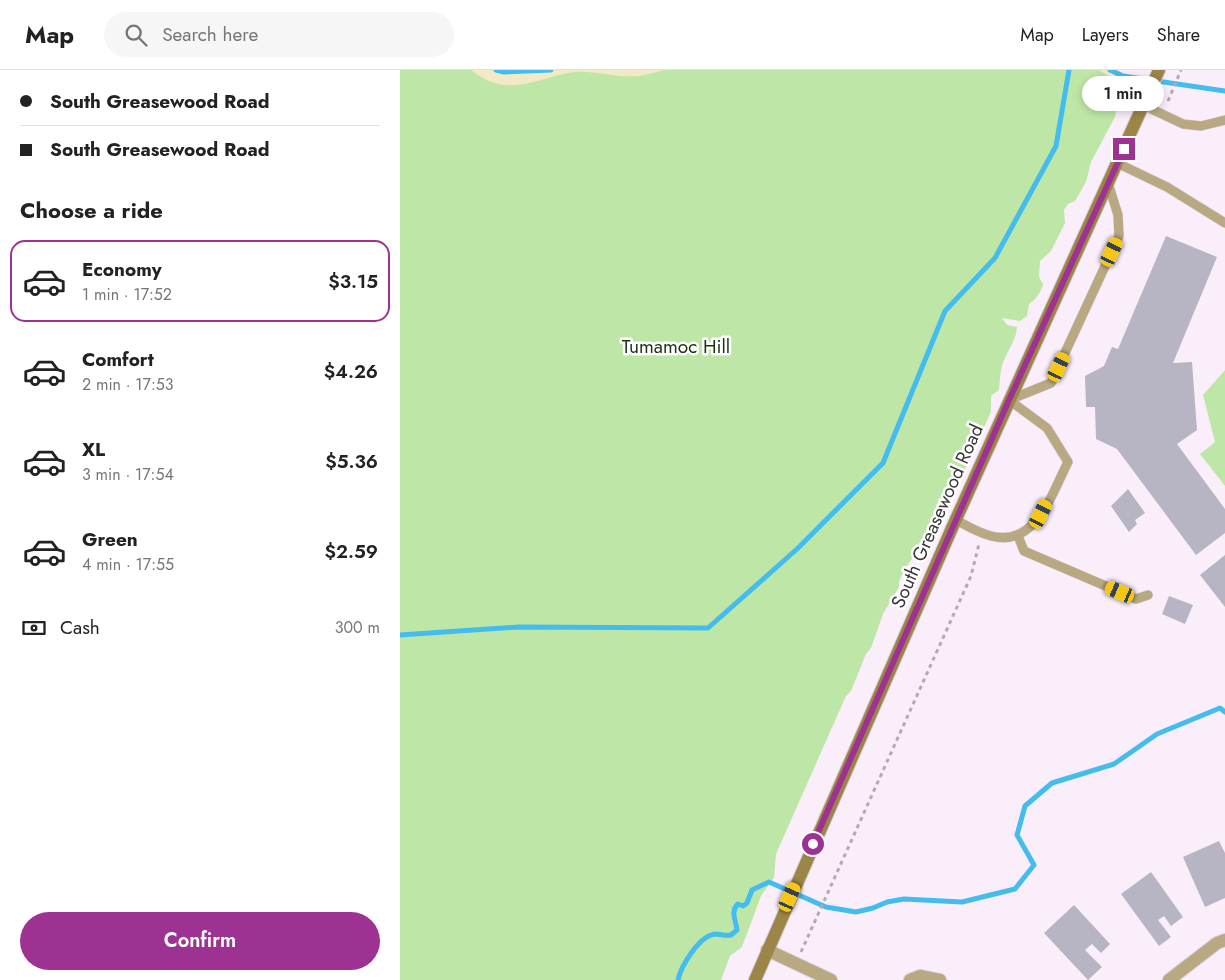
<!DOCTYPE html>
<meta charset="utf-8">
<style>
:root{--surface:#fff;--page:#f6f6f6;--text:#222;--muted:#767676;--line:#e0e0e0;--accent:#9e3292}
body{margin:0;font-family:Jost,sans-serif;background:var(--page);color:var(--text);height:100vh;display:flex;flex-direction:column;font-size:19px;white-space:nowrap}
*{box-sizing:border-box;margin:0}
p{font-size:16px;color:var(--muted)}
.icon{flex:none;width:28px;height:28px;fill:none;stroke:currentColor;stroke-width:2;stroke-linecap:round;stroke-linejoin:round}
.map{position:relative;flex:1;overflow:hidden}
.details{display:flex;flex-direction:column;background:var(--surface);width:400px}
.details>*{flex:none}
.hud{display:grid;align-content:center;height:110px;padding:0 20px;background:var(--surface)}
.end{position:absolute;width:22px;height:22px;margin:-11px;border:6px solid #9e3292;background:#fff;box-shadow:0 0 0 2px #fff}
.from{border-radius:50%}
.bubble{position:absolute;height:35px;border-radius:18px;background:var(--surface);box-shadow:0 2px 8px #0003;font-size:16px;font-weight:600;line-height:35px;text-align:center}
.car{position:absolute;width:15px;height:30px;margin:-15px -8px;border-radius:6px;box-shadow:0 0 4px 1px #0007;background:linear-gradient(#f5c518 24%,#345 0 40%,#f5c518 0 76%,#345 0 86%,#f5c518 0)}
.hud b{display:flex;align-items:center;gap:18px;height:48px;font-size:19px}
.hud b+b{border-top:1px solid var(--line)}
.hud i{width:12px;height:12px;background:var(--text)}
ul{padding:0;list-style:none}
li{display:flex;align-items:center;gap:15px;height:82px;margin:0 10px 8px;padding:0 10px;border:2px solid transparent;border-radius:15px}
li div{flex:1}
li b{display:block;font-size:19px}
li em{font-style:normal;font-weight:600}
li.current{border-color:var(--accent)}
li>.icon{width:45px;height:45px;stroke-width:1.5}
h2{padding:0 20px;font-size:22px;line-height:60px}
.pay{display:flex;align-items:center;gap:12px;height:55px;padding:0 20px;font-size:19px}
.pay p{margin-inline-start:auto}
.primary-button{display:flex;gap:10px;margin-top:auto;padding:10px 20px}
.primary-button a{flex:1;height:58px;border-radius:30px;background:var(--accent);color:#fff;font-size:20px;font-weight:600;line-height:58px;text-align:center}
header{display:flex;align-items:center;gap:30px;box-sizing:border-box;height:70px;padding:0 25px;background:var(--surface);border-bottom:1px solid var(--line)}
header strong{font-size:24px}
nav{display:flex;gap:28px;margin-inline-start:auto;font-size:18px}
.search{width:350px;height:45px;background:var(--page);display:flex;align-items:center;gap:12px;box-sizing:border-box;padding:0 18px;border-radius:28px;color:var(--muted);font-size:19px}
main{display:flex;flex:1;min-height:0}
.map>svg:first-child{display:block}
</style>
<header>
<strong>Map</strong>
<div class="search"><svg class="icon" aria-label="search" viewBox="0 0 24 24"><circle cx="10" cy="10" r="6"/><path d="M15 15l6 6"/></svg>Search here</div>
<nav><a>Map</a><a>Layers</a><a>Share</a></nav>
</header>
<main>
<section class="details">
<div class="hud">
<b><i class="from"></i>South Greasewood Road</b>
<b><i></i>South Greasewood Road</b>
</div>
<h2>Choose a ride</h2>
<ul>
<li class="current"><svg class="icon" aria-label="car" viewBox="0 0 24 24"><path d="M5 17H2v-5l4-1 3-4h7l3 4 3 1v5h-3M9 17h6M6 11h13"/><circle cx="7" cy="17" r="2"/><circle cx="17" cy="17" r="2"/></svg><div><b>Economy</b><p>1 min · 17:52</p></div><em>$3.15</em></li>
<li><svg class="icon" aria-label="car" viewBox="0 0 24 24"><path d="M5 17H2v-5l4-1 3-4h7l3 4 3 1v5h-3M9 17h6M6 11h13"/><circle cx="7" cy="17" r="2"/><circle cx="17" cy="17" r="2"/></svg><div><b>Comfort</b><p>2 min · 17:53</p></div><em>$4.26</em></li>
<li><svg class="icon" aria-label="car" viewBox="0 0 24 24"><path d="M5 17H2v-5l4-1 3-4h7l3 4 3 1v5h-3M9 17h6M6 11h13"/><circle cx="7" cy="17" r="2"/><circle cx="17" cy="17" r="2"/></svg><div><b>XL</b><p>3 min · 17:54</p></div><em>$5.36</em></li>
<li><svg class="icon" aria-label="car" viewBox="0 0 24 24"><path d="M5 17H2v-5l4-1 3-4h7l3 4 3 1v5h-3M9 17h6M6 11h13"/><circle cx="7" cy="17" r="2"/><circle cx="17" cy="17" r="2"/></svg><div><b>Green</b><p>4 min · 17:55</p></div><em>$2.59</em></li>
</ul>
<div class="pay"><svg class="icon" aria-label="cash" viewBox="0 0 24 24"><path d="M3 7h18v10H3z"/><circle cx="12" cy="12" r="2"/></svg>Cash<p>300 m</p></div>
<div class="primary-button"><a>Confirm</a></div>
</section>
<div class="map">
<svg width="825" height="910" viewBox="0 0 825 910">
<rect width="100%" height="100%" fill="#fbeefb"/>
<g fill="#bee7a7">
<path d="M0,0H702L716,16L717,34L715,47L691,92L686,112L675,131L668,134L664,140L665,153L651,181L640,191L639,207L643,214C642,221 635,231 629,234L627,246L620,251L602,248L607,255L617,257C616,270 610,277 605,288C600,298 600,310 599,320L591,326V342L535,466L534,461L532,462L517,475L515,485L506,497L499,511V517L483,544L471,578L466,584L451,621L446,626L376,784L374,808L361,826L342,877L330,886L321,910H0Z"/>
<path d="M825,300V416L800,384L815,372L803,325Z"/>
</g>
<g fill="#f3e9c4">
<path d="M71,0H269C258,0 249,5 239,6C217,8 195,0 173,2C134,9 107,29 71,0Z"/>
<path d="M688,0H719L724,4V8L718,9L711,3L709,4L710,7L699,0Z"/>
</g>
<g fill="none" stroke-linecap="round" stroke-linejoin="round">
<g stroke="#44bced" stroke-width="5">
<path d="M96,0L104,2L151,0"/>
<path d="M710,0L723,6L825,21"/>
<path d="M0,565L119,557L308,558L397,479L483,393L545,241L595,188L656,76L669,0"/>
<path d="M278,910C281,896 299,866 315,864C321,864 325,866 331,865L337,860C336,851 330,841 338,834L343,836L347,833L352,820L369,812L426,837L456,842L473,838L487,832L504,829L562,832L615,819L634,795L617,765L625,736L652,713L714,694L757,664L820,638L825,642"/>
</g>
</g>
<g fill="#b7b4c4">
<path d="M766,166L817,187L773,293L792,292L797,360L777,374L825,439V463L796,485L717,379L696,369L695,337H686L685,306L704,296L712,277L718,279Z"/>
<path d="M728,419L745,443L735,450L737,454L729,462L711,436Z"/>
<path d="M825,485V537L800,505Z"/>
<path d="M769,526L793,535L785,554L762,544Z"/>
<path d="M819,771L825,783V828L805,837L783,787Z"/>
<path d="M751,802L783,847L771,856L764,846L758,850L771,867L759,876L721,824Z"/>
<path d="M674,835L710,874L701,883L692,874L685,880L702,897L688,910L644,863Z"/>
</g>
<g fill="none" stroke-linecap="round" stroke-linejoin="round">
<defs>
<g id="lane">
<path d="M743,35L783,54L801,56L825,50"/>
<path d="M717,93L767,117L825,153"/>
<path d="M609,330L651,313L719,166L718,145L708,113"/>
<path d="M556,450C567,456 579,463 591,466C636,478 652,423 668,392L647,358L609,330"/>
<path d="M618,466L624,481L736,529L748,525"/>
</g>
<g id="street">
<path d="M367,880L431,910"/>
<path d="M510,910L520,906L540,910"/>
<path d="M769,910L817,873L825,870"/>
</g>
<path id="secondary" d="M355,910L552,458L759,0"/>
</defs>
<use href="#lane" stroke="#d5c9d5" stroke-width="10"/>
<use href="#street" stroke="#d5c9d5" stroke-width="14"/>
<use href="#secondary" stroke="#d5c9d5" stroke-width="14"/>
<g stroke="#b4aab4" stroke-width="3" stroke-dasharray="4 4" stroke-linecap="butt">
<path d="M768,31L781,0"/>
<path d="M401,882L571,506L579,474"/>
</g>
<use href="#lane" stroke="#b8a982" stroke-width="9"/>
<use href="#street" stroke="#b8a982" stroke-width="12"/>
<use href="#secondary" stroke="#9b8547" stroke-width="12"/>
</g>
<g fill="none" stroke-linecap="round" stroke-linejoin="round">
<path stroke="#9e3292" stroke-width="6" d="M413,774L609,330L724,79"/>
</g>
<g text-anchor="middle" dominant-baseline="central" stroke-width="5" stroke-linejoin="round" paint-order="stroke">
<g font-size="19" fill="#1e3210" stroke="#fff">
<text x="276" y="276">Tumamoc Hill</text>
</g>
<g font-size="19" fill="#3b363b" stroke="#fff">
<text transform="translate(537 446) rotate(-66)">South Greasewood Road</text>
</g>
</g>
</svg>
<i class="end from" style="left:413px;top:774px"></i>
<i class="end" style="left:724px;top:79px"></i>
<div class="bubble" style="left:682px;top:6px;width:82px">1 min</div>
<i class="car" style="left:712px;top:182px;rotate:25deg"></i>
<i class="car" style="left:659px;top:297px;rotate:25deg"></i>
<i class="car" style="left:641px;top:444px;rotate:27deg"></i>
<i class="car" style="left:720px;top:522px;rotate:293deg"></i>
<i class="car" style="left:390px;top:827px;rotate:24deg"></i>
</div>
</main>
